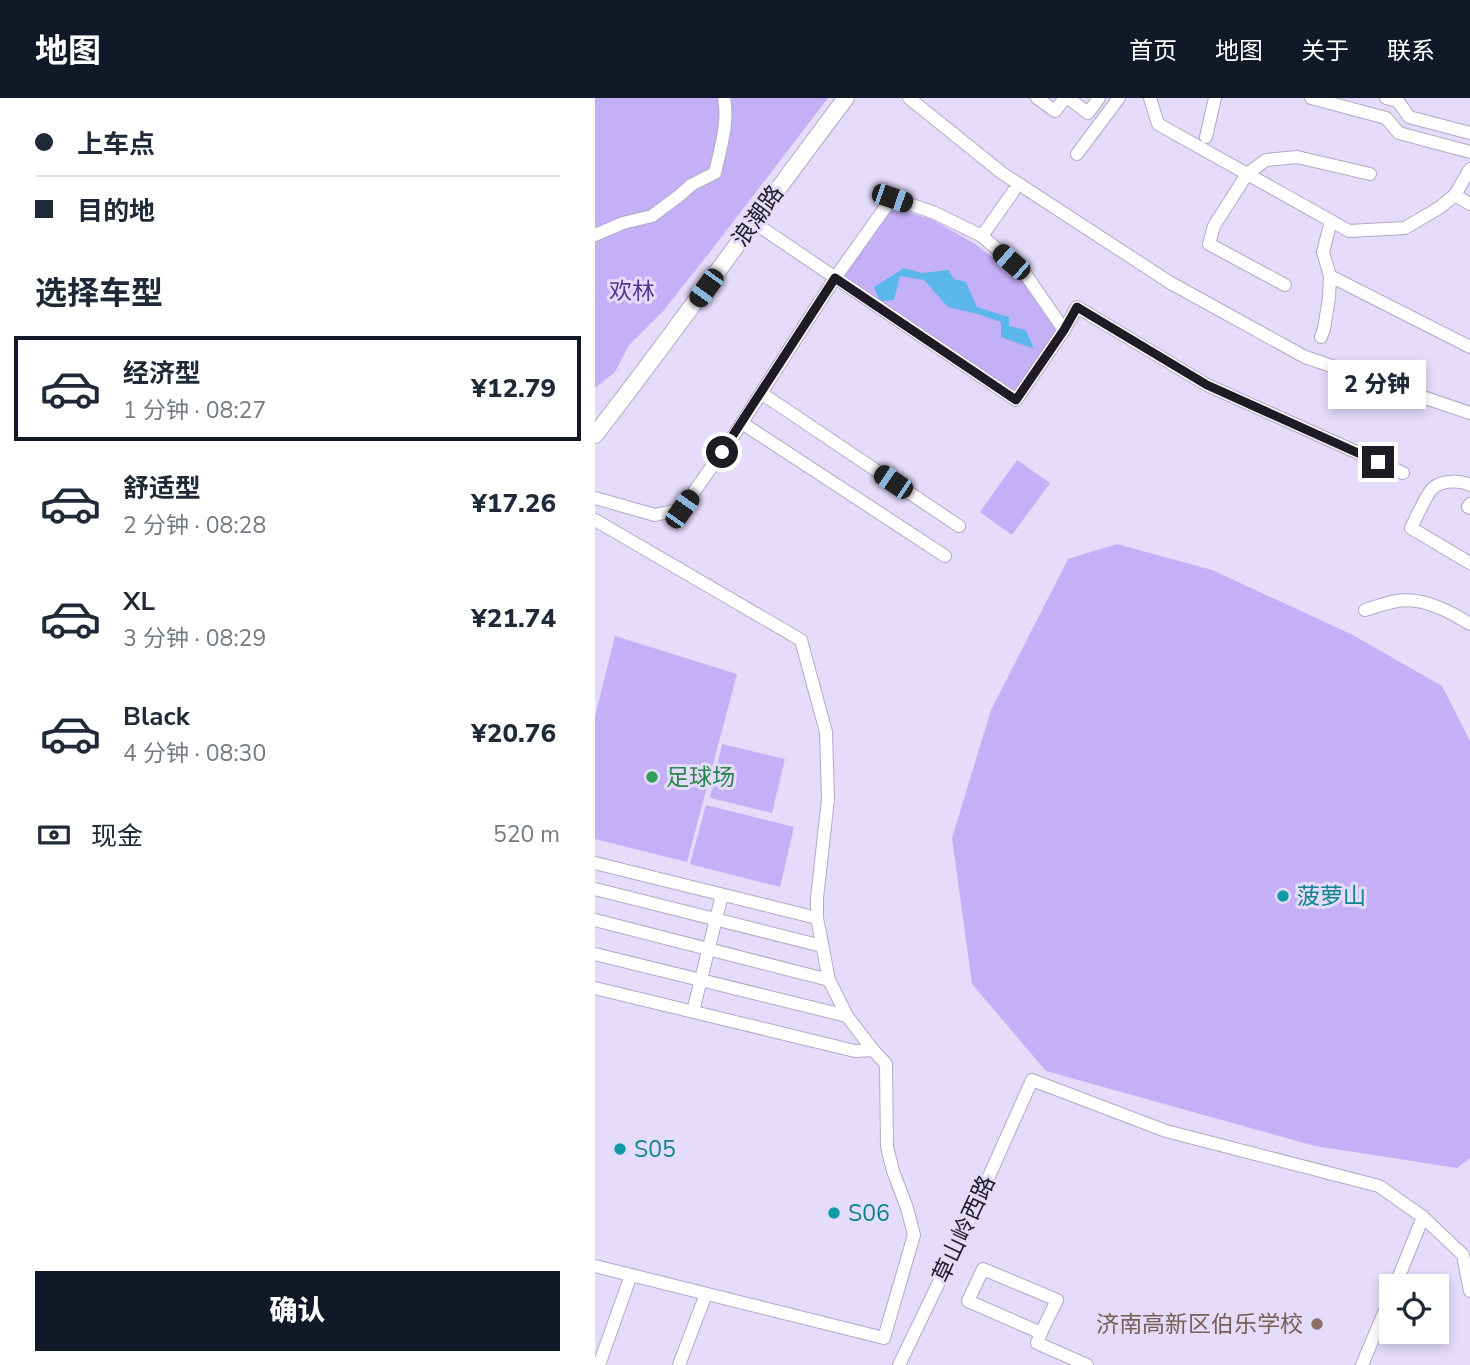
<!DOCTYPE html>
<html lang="zh">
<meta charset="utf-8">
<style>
:root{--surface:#fff;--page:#f6f6f7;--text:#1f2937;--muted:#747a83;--line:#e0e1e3;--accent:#111827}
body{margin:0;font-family:"Nunito Sans","Noto Sans SC",sans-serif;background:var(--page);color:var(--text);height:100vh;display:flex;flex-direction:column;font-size:26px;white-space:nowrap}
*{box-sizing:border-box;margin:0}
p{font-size:23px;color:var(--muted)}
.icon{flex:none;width:38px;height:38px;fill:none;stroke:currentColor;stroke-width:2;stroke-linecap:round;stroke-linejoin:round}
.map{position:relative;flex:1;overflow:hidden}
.drawer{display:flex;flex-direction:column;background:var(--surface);width:595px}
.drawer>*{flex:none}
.banner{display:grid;align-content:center;height:154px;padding:0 35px;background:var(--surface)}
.fabs{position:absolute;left:784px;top:1176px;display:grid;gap:14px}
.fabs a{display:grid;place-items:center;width:70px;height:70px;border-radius:0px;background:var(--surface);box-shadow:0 4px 10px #0003;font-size:35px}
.end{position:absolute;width:32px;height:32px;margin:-16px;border:9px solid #1e1b25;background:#fff;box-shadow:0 0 0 4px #fff}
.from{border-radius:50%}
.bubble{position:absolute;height:49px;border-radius:0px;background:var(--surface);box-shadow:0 4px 10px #0003;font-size:23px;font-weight:800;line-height:49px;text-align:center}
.car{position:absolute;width:21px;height:42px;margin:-21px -10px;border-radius:9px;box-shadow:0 0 5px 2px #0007;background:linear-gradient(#222 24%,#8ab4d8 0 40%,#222 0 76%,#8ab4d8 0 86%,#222 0)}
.banner b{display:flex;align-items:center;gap:24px;height:66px;font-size:26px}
.banner b+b{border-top:2px solid var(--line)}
.banner i{width:18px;height:18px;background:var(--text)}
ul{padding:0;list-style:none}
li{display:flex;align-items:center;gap:21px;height:105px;margin:0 14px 10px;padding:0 21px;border:4px solid transparent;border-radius:0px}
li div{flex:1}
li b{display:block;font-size:26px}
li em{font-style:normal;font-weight:800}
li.current{border-color:var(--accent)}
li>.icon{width:63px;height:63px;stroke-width:1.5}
h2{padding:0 35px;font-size:32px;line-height:84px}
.pay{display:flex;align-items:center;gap:18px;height:77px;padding:0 35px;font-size:26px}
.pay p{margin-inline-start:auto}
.cta{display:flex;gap:14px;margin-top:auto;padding:14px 35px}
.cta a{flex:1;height:80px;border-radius:0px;background:var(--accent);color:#fff;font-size:28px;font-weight:800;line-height:80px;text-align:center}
header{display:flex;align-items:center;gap:42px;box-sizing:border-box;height:98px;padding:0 35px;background:var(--accent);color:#fff}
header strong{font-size:33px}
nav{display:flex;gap:38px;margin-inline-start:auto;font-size:24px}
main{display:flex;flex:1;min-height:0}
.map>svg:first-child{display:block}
</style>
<header>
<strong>地图</strong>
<nav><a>首页</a><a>地图</a><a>关于</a><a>联系</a></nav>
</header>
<main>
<section class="drawer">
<div class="banner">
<b><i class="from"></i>上车点</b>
<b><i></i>目的地</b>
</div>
<h2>选择车型</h2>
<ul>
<li class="current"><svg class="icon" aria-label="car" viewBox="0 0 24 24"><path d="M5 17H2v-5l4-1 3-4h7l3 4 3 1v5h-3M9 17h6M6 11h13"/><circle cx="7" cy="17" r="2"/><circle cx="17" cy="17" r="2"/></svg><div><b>经济型</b><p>1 分钟 · 08:27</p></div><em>¥12.79</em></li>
<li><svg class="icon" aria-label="car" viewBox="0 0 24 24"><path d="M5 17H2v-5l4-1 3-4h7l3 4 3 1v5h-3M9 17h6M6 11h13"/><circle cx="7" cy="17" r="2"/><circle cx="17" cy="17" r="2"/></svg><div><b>舒适型</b><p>2 分钟 · 08:28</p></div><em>¥17.26</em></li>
<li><svg class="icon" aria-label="car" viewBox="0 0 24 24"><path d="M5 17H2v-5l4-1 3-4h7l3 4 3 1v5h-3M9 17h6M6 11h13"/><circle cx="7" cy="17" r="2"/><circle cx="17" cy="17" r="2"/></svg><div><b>XL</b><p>3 分钟 · 08:29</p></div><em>¥21.74</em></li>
<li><svg class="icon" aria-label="car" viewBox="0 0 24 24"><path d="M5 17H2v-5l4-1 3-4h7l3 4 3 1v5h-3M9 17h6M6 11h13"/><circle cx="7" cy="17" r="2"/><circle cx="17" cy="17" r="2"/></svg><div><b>Black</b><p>4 分钟 · 08:30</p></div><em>¥20.76</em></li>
</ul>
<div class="pay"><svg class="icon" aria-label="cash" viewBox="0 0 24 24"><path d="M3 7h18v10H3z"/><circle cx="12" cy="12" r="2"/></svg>现金<p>520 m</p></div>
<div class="cta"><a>确认</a></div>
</section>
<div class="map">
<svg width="875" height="1267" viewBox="0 0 875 1267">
<rect width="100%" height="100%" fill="#e4dcfa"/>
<g fill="#c4b0f6">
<path d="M0,0H233L122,145L69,212L34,247L20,274L0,290Z"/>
<path d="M298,110L336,121L380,146L426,181L462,232L419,295L248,178Z"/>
<path d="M422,362L455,385L417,437L385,414Z"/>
<path d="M522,446L617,472L756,536L847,588L875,643V1060L862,1070L720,1048L451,973L377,886L357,740L396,612L473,461Z"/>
<path d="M20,538L142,576L92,764L0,741V618Z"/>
<path d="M127,646L190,661L177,715L115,700Z"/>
<path d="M111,707L199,729L185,789L95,766Z"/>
</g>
<path fill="#5bb6ec" d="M309,170L327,175L353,172L359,181L371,184L382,209L414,219V228L431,232L439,251L406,239V224L379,215L353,209L329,182L305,178L299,202L285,203L279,189Z"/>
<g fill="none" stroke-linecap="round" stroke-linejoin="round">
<defs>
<g id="minor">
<path d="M314,0L407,75L574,184L710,259L875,315"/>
<path d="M442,0L460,13L470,0"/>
<path d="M473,0L493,15L504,0"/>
<path d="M555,0L563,26L754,133L810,130L844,110L860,97L875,71"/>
<path d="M716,0L791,20L804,35L875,54"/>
<path d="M791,0L803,3L814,19L875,35"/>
<path d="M611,39L620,0"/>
<path d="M482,56L524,0"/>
<path d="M860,97L875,106"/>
<path d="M158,124L421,302L469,232L431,177L387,138L418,94"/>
<path d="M0,137L28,125L57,118L85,97L96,87L120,75C125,52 134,24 129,0"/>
<path d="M735,178L875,249"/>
<path d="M690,187L614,146L619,128L652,76L671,62L702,59L775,76"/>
<path d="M469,232L482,209L612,287L808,375"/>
<path d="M726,239L729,231L734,200L735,178L728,154L736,123"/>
<path d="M166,295L364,428"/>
<path d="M147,325L350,458"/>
<path d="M875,387C865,382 847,382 838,390C832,395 820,422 816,430L875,465"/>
<path d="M0,400L60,417L87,411L141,334L240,180L297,100L340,115L387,138"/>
<path d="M875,406L873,409L875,410"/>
<path d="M0,422L206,542L231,634L233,701L222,800V820L234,882L252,918L278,952"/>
<path d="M770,512C780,509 791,505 802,503C828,499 854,513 875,526"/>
<path d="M0,765L222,820"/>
<path d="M0,791L227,848"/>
<path d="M0,822L234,882"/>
<path d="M0,856L252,918"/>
<path d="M0,890L260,953L278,952L291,966L292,1049L298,1073L312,1110L319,1137L289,1240L0,1168"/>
<path d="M98,913L127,797"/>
<path d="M388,1171L462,1202L446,1235L373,1203Z"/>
<path d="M800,1188L828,1119"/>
<path d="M446,1235L442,1245L492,1267"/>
<path d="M4,1267L36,1177"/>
<path d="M84,1267L111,1196"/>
<path d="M304,1267L383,1103L437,982L571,1033L784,1088L828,1119L868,1157L875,1193"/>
<path d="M767,1267L796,1198"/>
</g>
<path id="major" d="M0,337C86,226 166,112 251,0"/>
</defs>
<use href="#minor" stroke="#b1aac6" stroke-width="14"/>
<use href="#major" stroke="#b1aac6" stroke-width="18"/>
<use href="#minor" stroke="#fff" stroke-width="12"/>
<use href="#major" stroke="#fff" stroke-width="16"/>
</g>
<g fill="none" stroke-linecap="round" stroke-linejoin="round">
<path stroke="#1e1b25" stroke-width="9" d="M127,354L240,180L421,302L469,232L482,209L612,287L783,364"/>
</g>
<circle fill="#2e9e5b" stroke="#e4dcfa" stroke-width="2.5" cx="57" cy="679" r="7"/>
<g fill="#0f9aa8" stroke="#e4dcfa" stroke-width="2.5">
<circle cx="688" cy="798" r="7"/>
<circle cx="25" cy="1051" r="7"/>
<circle cx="239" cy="1115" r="7"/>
</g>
<circle fill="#8d6e63" stroke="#e4dcfa" stroke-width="2.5" cx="722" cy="1226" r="7"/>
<g text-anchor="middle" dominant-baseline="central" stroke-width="6" stroke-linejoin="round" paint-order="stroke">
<g font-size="23" fill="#1e1b25" stroke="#e4dcfa">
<text transform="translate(163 118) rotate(-54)">浪潮路</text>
<text transform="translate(369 1131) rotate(-65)">草山岭西路</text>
</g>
<g font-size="23" fill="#573390" stroke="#e4dcfa">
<text x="37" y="193">欢林</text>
</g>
<g font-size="23" fill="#27864d" stroke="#e4dcfa" text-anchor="start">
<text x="71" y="679">足球场</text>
</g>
<g font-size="23" fill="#0d838f" stroke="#e4dcfa" text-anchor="start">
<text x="702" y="798">菠萝山</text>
<text x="39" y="1051">S05</text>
<text x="253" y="1115">S06</text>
</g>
<g font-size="23" fill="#785e54" stroke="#e4dcfa" text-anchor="end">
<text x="708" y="1226">济南高新区伯乐学校</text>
</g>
</g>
</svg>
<div class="fabs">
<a><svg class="icon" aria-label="locate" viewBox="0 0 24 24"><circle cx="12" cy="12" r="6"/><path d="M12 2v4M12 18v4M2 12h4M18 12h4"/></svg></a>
</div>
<i class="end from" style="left:127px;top:354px"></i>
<i class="end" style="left:783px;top:364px"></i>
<div class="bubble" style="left:733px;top:262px;width:98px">2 分钟</div>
<i class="car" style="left:297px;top:100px;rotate:109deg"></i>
<i class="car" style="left:416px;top:164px;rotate:311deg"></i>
<i class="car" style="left:111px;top:190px;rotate:216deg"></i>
<i class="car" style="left:298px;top:384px;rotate:304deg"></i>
<i class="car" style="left:87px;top:411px;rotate:35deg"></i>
</div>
</main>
